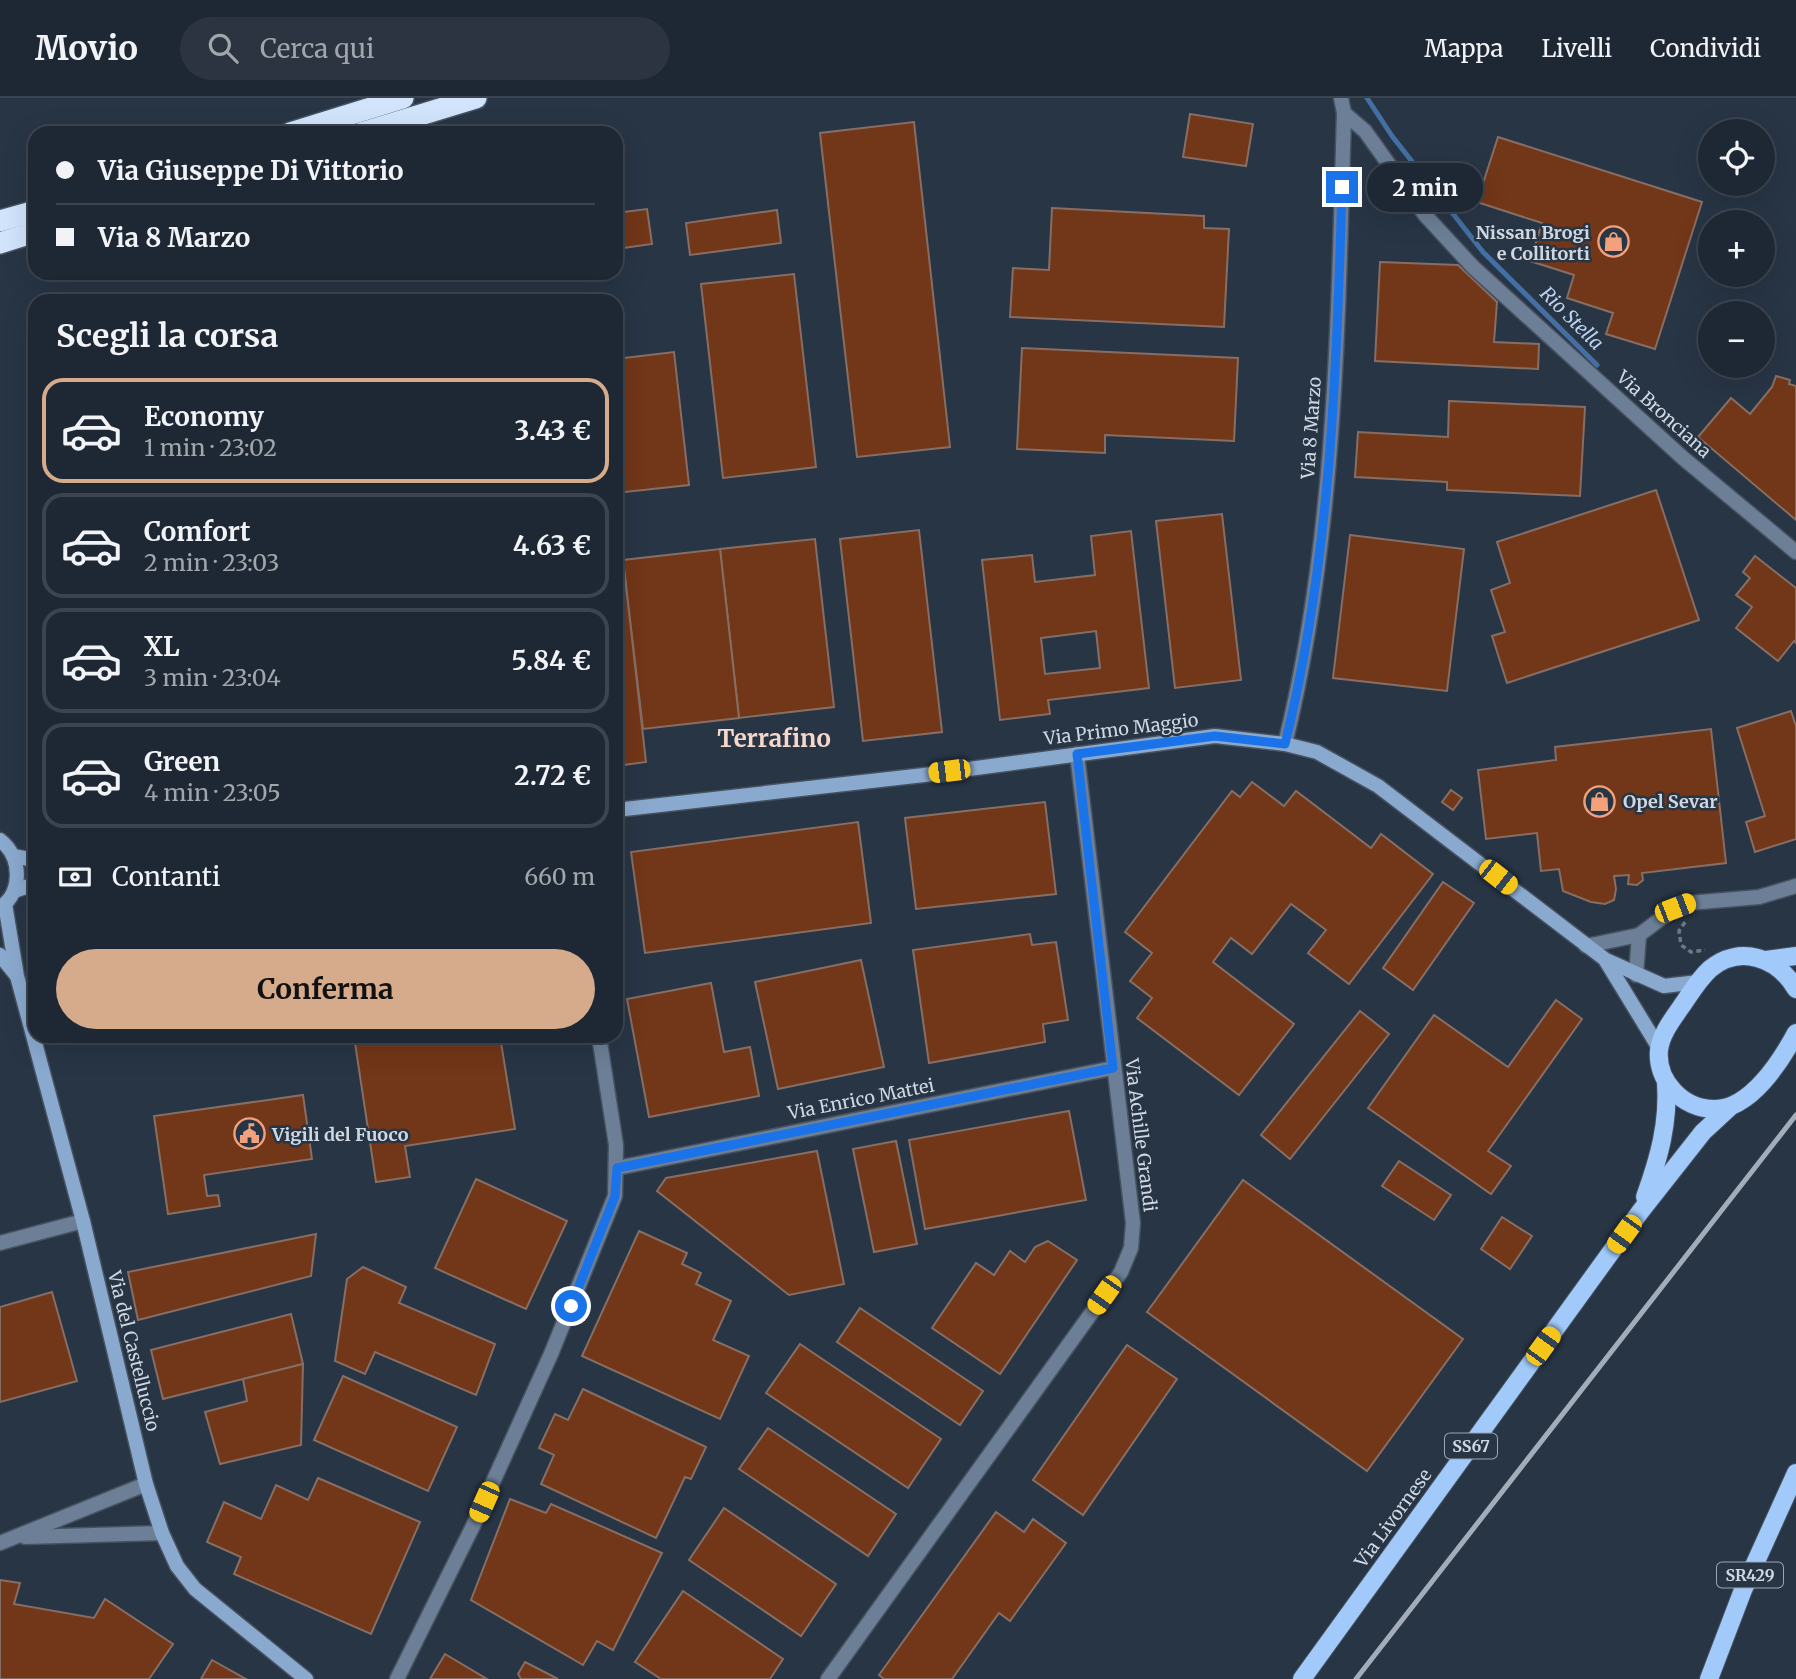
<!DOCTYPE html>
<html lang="it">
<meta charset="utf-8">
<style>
:root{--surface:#1e2834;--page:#2b3440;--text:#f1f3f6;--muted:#a1a6ac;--line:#3c444f;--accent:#d6ab8b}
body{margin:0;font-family:Merriweather,serif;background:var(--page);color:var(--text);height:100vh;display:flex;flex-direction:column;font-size:26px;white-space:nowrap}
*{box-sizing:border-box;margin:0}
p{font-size:23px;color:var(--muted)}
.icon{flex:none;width:38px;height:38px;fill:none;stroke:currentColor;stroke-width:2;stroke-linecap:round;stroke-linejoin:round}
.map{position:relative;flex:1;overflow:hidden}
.side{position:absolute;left:28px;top:196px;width:595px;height:749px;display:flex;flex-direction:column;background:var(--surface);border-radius:21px;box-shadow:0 7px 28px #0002,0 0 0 2px var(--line)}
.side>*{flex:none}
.top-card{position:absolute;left:28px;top:28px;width:595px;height:154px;border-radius:21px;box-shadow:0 7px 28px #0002,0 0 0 2px var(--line);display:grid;align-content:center;height:154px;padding:0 28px;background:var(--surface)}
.controls{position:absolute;left:1698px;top:21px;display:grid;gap:14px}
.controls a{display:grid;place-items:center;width:77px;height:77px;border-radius:50%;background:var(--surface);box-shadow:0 7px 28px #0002,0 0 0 2px var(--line);font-size:35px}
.end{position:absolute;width:32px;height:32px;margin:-16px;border:9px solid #1a73e8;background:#fff;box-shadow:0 0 0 4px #fff}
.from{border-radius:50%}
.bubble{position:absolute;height:49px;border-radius:24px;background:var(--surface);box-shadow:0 7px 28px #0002,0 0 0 2px var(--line);font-size:23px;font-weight:700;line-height:49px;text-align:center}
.car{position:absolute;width:21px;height:42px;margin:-21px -10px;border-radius:9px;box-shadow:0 0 5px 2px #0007;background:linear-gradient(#f5c518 24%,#345 0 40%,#f5c518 0 76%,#345 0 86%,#f5c518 0)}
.top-card b{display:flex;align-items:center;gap:24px;height:66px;font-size:26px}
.top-card b+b{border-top:2px solid var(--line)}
.top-card i{width:18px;height:18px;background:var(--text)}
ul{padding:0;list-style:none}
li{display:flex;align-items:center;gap:21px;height:105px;margin:0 14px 10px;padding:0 14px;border:4px solid var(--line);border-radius:21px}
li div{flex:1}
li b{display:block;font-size:26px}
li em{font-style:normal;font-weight:700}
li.on{border-color:var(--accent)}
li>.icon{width:63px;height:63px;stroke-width:1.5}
h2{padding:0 28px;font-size:32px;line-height:84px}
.pay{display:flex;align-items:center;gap:18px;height:77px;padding:0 28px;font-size:26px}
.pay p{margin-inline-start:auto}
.primary-button{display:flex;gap:14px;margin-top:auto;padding:14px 28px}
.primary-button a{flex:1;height:80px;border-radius:42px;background:var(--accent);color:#111;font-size:28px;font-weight:700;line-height:80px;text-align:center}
header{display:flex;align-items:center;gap:42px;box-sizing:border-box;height:98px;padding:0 35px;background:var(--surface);border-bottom:2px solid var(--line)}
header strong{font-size:33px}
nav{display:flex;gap:38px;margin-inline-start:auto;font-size:24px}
.search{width:490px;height:63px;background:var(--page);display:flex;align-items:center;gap:18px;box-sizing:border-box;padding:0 24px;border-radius:38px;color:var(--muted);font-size:26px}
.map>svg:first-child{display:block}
</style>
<header>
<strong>Movio</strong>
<div class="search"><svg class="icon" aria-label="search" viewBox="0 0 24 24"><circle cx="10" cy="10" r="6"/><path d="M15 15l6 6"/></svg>Cerca qui</div>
<nav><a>Mappa</a><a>Livelli</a><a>Condividi</a></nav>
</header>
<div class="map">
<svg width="1796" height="1581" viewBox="0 0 1796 1581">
<rect width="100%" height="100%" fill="#283545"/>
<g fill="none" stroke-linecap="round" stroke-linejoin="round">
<path stroke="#436fa2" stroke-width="5" d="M1367,0L1392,38L1483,154L1597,267"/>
</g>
<g fill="#723618" stroke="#866e64" stroke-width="2" fill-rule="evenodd">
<path d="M1190,16L1253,26L1246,68L1183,59Z"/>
<path d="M914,24L950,349L857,359L820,35Z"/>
<path d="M1498,39L1702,104L1655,251L1606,236L1613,215L1567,200L1574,177L1530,163L1542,125L1477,104Z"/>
<path d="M1052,110L1204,118V130L1229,131L1224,229L1010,219L1013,170L1049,172Z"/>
<path d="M647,111L652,146L616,151V115Z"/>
<path d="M777,112L781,145L690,157L686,125Z"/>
<path d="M1380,164L1458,167L1497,204L1494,244L1539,246L1538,271L1375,263Z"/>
<path d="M794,176L816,369L723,380L701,186Z"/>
<path d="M1022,250L1238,260L1234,343L1105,337V355L1017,351Z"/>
<path d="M674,254L689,387L616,395V261Z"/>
<path d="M1776,278L1790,282L1789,286L1796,288V422L1698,339L1731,300L1750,316L1772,289Z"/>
<path d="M1449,303L1585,309L1580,398L1447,392V384L1355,379L1358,334L1448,339Z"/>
<path d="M1656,392L1699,522L1507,585L1492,538L1505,534L1491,492L1510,485L1497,444Z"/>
<path d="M1222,416L1241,582L1175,590L1156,423Z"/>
<path d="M919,432L942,634L863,643L840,441Z"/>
<path d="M1131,433L1149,590L1048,602L1050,616L1000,622L982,462L1032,457L1035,484L1095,477L1091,438ZM1096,533L1100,570L1045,576L1041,540Z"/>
<path d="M1350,437L1464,451L1447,593L1333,580Z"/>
<path d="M815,441L834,609L739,620L720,451Z"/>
<path d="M720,451L739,620L643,631L623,462Z"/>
<path d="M1755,458L1796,490V545L1794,543L1778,563L1736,530L1752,509L1736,497L1750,480L1743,474Z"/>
<path d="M623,462L646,664L616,668V463Z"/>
<path d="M1791,613L1796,628V741L1755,754L1746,724L1765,718L1737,630Z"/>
<path d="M1711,631L1726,765L1642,775L1643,782L1637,787L1628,786L1629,777L1614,778L1616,791L1614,802L1605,806L1591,804L1563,793L1559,771L1541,773L1537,735L1486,741L1478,672L1556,662L1555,649Z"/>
<path d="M1252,684L1284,708L1296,693L1371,750L1381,736L1433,776L1349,886L1308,855L1326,832L1291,806L1252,856L1231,840L1213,864L1294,926L1239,997L1137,920L1152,900L1130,883L1152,855L1125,834L1232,693L1240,699Z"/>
<path d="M1451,692L1462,700L1453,712L1442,704Z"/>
<path d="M1045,704L1056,796L916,811L905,720Z"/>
<path d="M858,724L871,825L645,855L631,754Z"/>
<path d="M1443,784L1474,805L1413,892L1383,870Z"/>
<path d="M1030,836L1032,847L1056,844L1068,922L1043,926L1045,944L929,965L913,852Z"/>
<path d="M861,862L884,969L778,991L755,884Z"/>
<path d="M711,885L724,954L750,949L759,998L649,1019L627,901Z"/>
<path d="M1556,902L1582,921L1488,1053L1511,1068L1491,1096L1368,1010L1434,917L1508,969Z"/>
<path d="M1360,913L1389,936L1290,1061L1261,1037Z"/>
<path d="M401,938H500L515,1031L405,1048L410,1079L376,1084L355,945Z"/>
<path d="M303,997L312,1061L204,1077L207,1098L218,1097L220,1108L168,1116L154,1018Z"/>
<path d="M1069,1013L1086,1102L925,1131L909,1042Z"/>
<path d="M896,1043L917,1146L874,1154L853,1051Z"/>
<path d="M817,1053L844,1186L789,1197L657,1093L666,1080Z"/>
<path d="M1399,1063L1451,1097L1434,1122L1382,1088Z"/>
<path d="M476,1081L567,1123L526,1211L435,1170Z"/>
<path d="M1243,1082L1463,1241L1367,1373L1147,1214Z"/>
<path d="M1502,1119L1532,1138L1510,1171L1481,1151Z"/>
<path d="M639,1133L687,1155L682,1166L701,1175L696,1186L731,1203L713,1242L749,1258L720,1321L582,1258Z"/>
<path d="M316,1136L311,1178L138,1222L128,1174Z"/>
<path d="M1048,1143L1077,1162L1000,1276L932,1230L976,1165L994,1177L1010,1153L1025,1164L1035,1149Z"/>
<path d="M363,1169L406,1189L399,1205L495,1246L476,1297L375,1254L365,1276L335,1263L347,1181Z"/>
<path d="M52,1194L77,1283L0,1304V1209Z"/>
<path d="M860,1210L983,1293L960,1327L837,1244Z"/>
<path d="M291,1216L303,1266L163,1301L151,1252Z"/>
<path d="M800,1246L941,1341L908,1390L766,1295Z"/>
<path d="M1127,1247L1177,1281L1083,1417L1033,1382Z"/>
<path d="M303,1266L301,1347L220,1366L205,1314L247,1303L243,1281Z"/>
<path d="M343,1278L457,1329L428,1393L314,1342Z"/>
<path d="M583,1291L706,1349L691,1381L685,1379L656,1440L541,1386L554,1357L539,1350L555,1316L568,1322Z"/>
<path d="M768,1330L896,1416L868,1458L739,1371Z"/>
<path d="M318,1380L420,1424L371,1536L234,1476L241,1459L207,1444L224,1404L261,1421L276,1387L308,1402Z"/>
<path d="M510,1401L546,1415L551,1406L662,1455L613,1552L597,1543L583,1567L471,1502Z"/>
<path d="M724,1410L836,1486L801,1538L689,1462Z"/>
<path d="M996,1414L1024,1434L1033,1421L1066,1445L1010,1523L999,1515L952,1581H884L879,1577Z"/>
<path d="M0,1482L20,1485L14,1506L94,1520L105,1501L173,1546L149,1581H0Z"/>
<path d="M683,1493L783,1561L770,1581H661L635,1564Z"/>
<path d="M445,1556L487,1581H430Z"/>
<path d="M212,1562L246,1581H201Z"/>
<path d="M525,1564L558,1581H521L518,1576Z"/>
</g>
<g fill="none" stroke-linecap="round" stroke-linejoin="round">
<defs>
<g id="street">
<path d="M1344,15L1365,33L1425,117L1473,169L1683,360L1796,454"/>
<path d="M1285,646C1336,440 1338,225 1344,15L1341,0"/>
<path d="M1586,848L1639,837L1675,810L1689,805L1759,799L1796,788"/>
<path d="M1636,877L1639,837"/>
<path d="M617,1070L1113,970"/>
<path d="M0,1145L83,1123"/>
<path d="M25,1439L162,1435"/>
<path d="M0,1445L146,1386"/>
<path d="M397,1581L473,1428L551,1256L615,1098L616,1047L599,938"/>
<path d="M828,1581L1121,1174L1131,1150L1133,1125L1077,656"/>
</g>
<g id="secondary">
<path d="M616,712L924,677L1215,638L1285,646L1317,654L1378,688L1606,862L1664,888L1698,884"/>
<path d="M0,742C22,759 23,794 0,810"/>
<path d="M13,758L35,762"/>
<path d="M14,793L35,786"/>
<path d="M5,806L17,878L83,1123L146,1386L162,1435L177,1468L195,1491L306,1581"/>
<path d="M0,857L16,877"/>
<path d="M1606,863L1659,950"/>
</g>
<g id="primary">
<path d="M1766,862L1796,858"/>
<path d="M1796,891C1778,860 1740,846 1710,871C1698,882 1690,896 1681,909C1672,922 1661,936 1659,952C1656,983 1683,1011 1714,1011C1750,1012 1781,963 1796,935"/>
<path d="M1645,1099C1659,1060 1669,1025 1666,984"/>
<path d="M1302,1581L1640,1114L1703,1034L1729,1010"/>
<path d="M1709,1581L1743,1492L1796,1375"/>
</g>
<g id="highway">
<path d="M290,35L403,0"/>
<path d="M361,35L476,0"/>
<path d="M0,123L35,113"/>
<path d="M0,145L35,134"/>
</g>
</defs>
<use href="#street" stroke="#465261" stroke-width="17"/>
<use href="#secondary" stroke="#465261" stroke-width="17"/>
<use href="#primary" stroke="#465261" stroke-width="20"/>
<use href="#highway" stroke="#465261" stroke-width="24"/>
<path stroke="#6d7885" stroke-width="3.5" stroke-dasharray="5 3.5" stroke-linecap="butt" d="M1685,824L1679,833L1681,847L1691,854L1705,852"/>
<use href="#street" stroke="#6c7f96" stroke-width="14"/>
<use href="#secondary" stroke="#8aa9ce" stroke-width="14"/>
<use href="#primary" stroke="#a1c9f9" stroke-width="18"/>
<use href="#highway" stroke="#d1e4fb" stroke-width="21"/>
<path stroke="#a3adb9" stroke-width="5" d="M1356,1581L1796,1017"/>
</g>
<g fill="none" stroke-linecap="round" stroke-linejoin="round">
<path stroke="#1a73e8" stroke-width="9" d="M571,1208L615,1098L617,1070L1113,970L1077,656L1215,638L1285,646C1330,465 1337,275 1342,89"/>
</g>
<defs>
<symbol id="shop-ring" viewBox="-11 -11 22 22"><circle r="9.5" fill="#283545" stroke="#f1a17c" stroke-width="1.5"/><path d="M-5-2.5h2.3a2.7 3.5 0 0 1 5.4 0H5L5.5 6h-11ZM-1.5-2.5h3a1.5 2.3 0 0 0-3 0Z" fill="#f1a17c"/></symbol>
<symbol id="civic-ring" viewBox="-11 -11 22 22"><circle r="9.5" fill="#283545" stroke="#f1a17c" stroke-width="1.5"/><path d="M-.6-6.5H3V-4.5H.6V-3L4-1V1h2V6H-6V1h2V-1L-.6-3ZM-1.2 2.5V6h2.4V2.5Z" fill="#f1a17c"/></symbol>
</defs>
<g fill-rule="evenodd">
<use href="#shop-ring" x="1596" y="126" width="35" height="35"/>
<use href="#shop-ring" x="1582" y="686" width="35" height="35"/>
<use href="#civic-ring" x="232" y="1018" width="35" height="35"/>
</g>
<g text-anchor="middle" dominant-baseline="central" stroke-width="5" stroke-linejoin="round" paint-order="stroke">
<g fill="#283545" stroke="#9da7b3" stroke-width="2">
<rect x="1445" y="1335.5" width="52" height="25" rx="5"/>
<rect x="1717" y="1464.5" width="66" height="25" rx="5"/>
</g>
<g font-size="16" font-weight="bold" fill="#cfd8e2">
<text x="1471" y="1348">SS67</text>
<text x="1750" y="1477">SR429</text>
</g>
<g font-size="18" font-weight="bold" fill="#cfd8e2" stroke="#283545" text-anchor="start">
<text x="1590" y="134" text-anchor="end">Nissan Brogi<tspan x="1590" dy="21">e Collitorti</tspan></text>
<text x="1623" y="703">Opel Sevar</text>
<text x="272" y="1036">Vigili del Fuoco</text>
</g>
<g font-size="18" fill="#cfd8e2" stroke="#283545">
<text transform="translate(1664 316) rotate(42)">Via Bronciana</text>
<text transform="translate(1311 330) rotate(-86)">Via 8 Marzo</text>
<text transform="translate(1121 631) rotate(-7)">Via Primo Maggio</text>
<text transform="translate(861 1001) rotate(-11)">Via Enrico Mattei</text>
<text transform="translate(1141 1037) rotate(83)">Via Achille Grandi</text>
<text transform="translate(134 1253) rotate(76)">Via del Castelluccio</text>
<text transform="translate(1393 1420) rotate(-54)">Via Livornese</text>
</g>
<g font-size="19" font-style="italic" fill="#bbd3f1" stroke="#283545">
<text transform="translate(1572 220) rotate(45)">Rio Stella</text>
</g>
<g font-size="24" font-weight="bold" fill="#f7d7c9" stroke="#283545">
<text x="774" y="640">Terrafino</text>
</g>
</g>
</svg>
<div class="controls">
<a><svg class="icon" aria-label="locate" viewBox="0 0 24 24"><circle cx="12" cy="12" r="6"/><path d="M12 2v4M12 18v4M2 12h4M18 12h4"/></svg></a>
<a>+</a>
<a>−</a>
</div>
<i class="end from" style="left:571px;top:1208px"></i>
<i class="end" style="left:1342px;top:89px"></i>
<div class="bubble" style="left:1367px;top:65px;width:116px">2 min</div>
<i class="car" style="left:949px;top:673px;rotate:263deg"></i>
<i class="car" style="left:1498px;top:779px;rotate:128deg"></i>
<i class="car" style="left:1675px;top:810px;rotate:69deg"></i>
<i class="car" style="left:1624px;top:1136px;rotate:216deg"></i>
<i class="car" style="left:1104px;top:1197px;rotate:215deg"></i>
<i class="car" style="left:1543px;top:1248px;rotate:36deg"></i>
<i class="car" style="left:484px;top:1404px;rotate:204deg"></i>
<div class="top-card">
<b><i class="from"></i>Via Giuseppe Di Vittorio</b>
<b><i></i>Via 8 Marzo</b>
</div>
<section class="side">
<h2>Scegli la corsa</h2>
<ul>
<li class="on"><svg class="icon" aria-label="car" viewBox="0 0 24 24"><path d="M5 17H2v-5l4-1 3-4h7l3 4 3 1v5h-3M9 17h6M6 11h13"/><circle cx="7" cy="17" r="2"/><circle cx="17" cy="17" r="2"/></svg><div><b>Economy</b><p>1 min · 23:02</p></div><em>3.43 €</em></li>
<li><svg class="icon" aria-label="car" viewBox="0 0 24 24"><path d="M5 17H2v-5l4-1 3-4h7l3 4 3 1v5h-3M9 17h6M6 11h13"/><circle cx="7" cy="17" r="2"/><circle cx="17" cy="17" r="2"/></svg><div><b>Comfort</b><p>2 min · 23:03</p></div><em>4.63 €</em></li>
<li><svg class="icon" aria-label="car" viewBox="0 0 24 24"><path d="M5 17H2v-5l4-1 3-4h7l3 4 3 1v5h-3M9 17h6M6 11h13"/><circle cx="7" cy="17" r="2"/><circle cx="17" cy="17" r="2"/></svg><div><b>XL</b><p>3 min · 23:04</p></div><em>5.84 €</em></li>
<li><svg class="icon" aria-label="car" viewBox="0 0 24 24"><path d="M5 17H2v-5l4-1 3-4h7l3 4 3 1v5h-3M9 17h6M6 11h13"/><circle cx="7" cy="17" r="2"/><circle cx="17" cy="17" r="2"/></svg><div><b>Green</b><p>4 min · 23:05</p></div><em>2.72 €</em></li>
</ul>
<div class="pay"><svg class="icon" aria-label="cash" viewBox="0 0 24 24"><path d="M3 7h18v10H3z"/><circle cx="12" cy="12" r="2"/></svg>Contanti<p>660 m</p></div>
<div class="primary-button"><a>Conferma</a></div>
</section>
</div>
